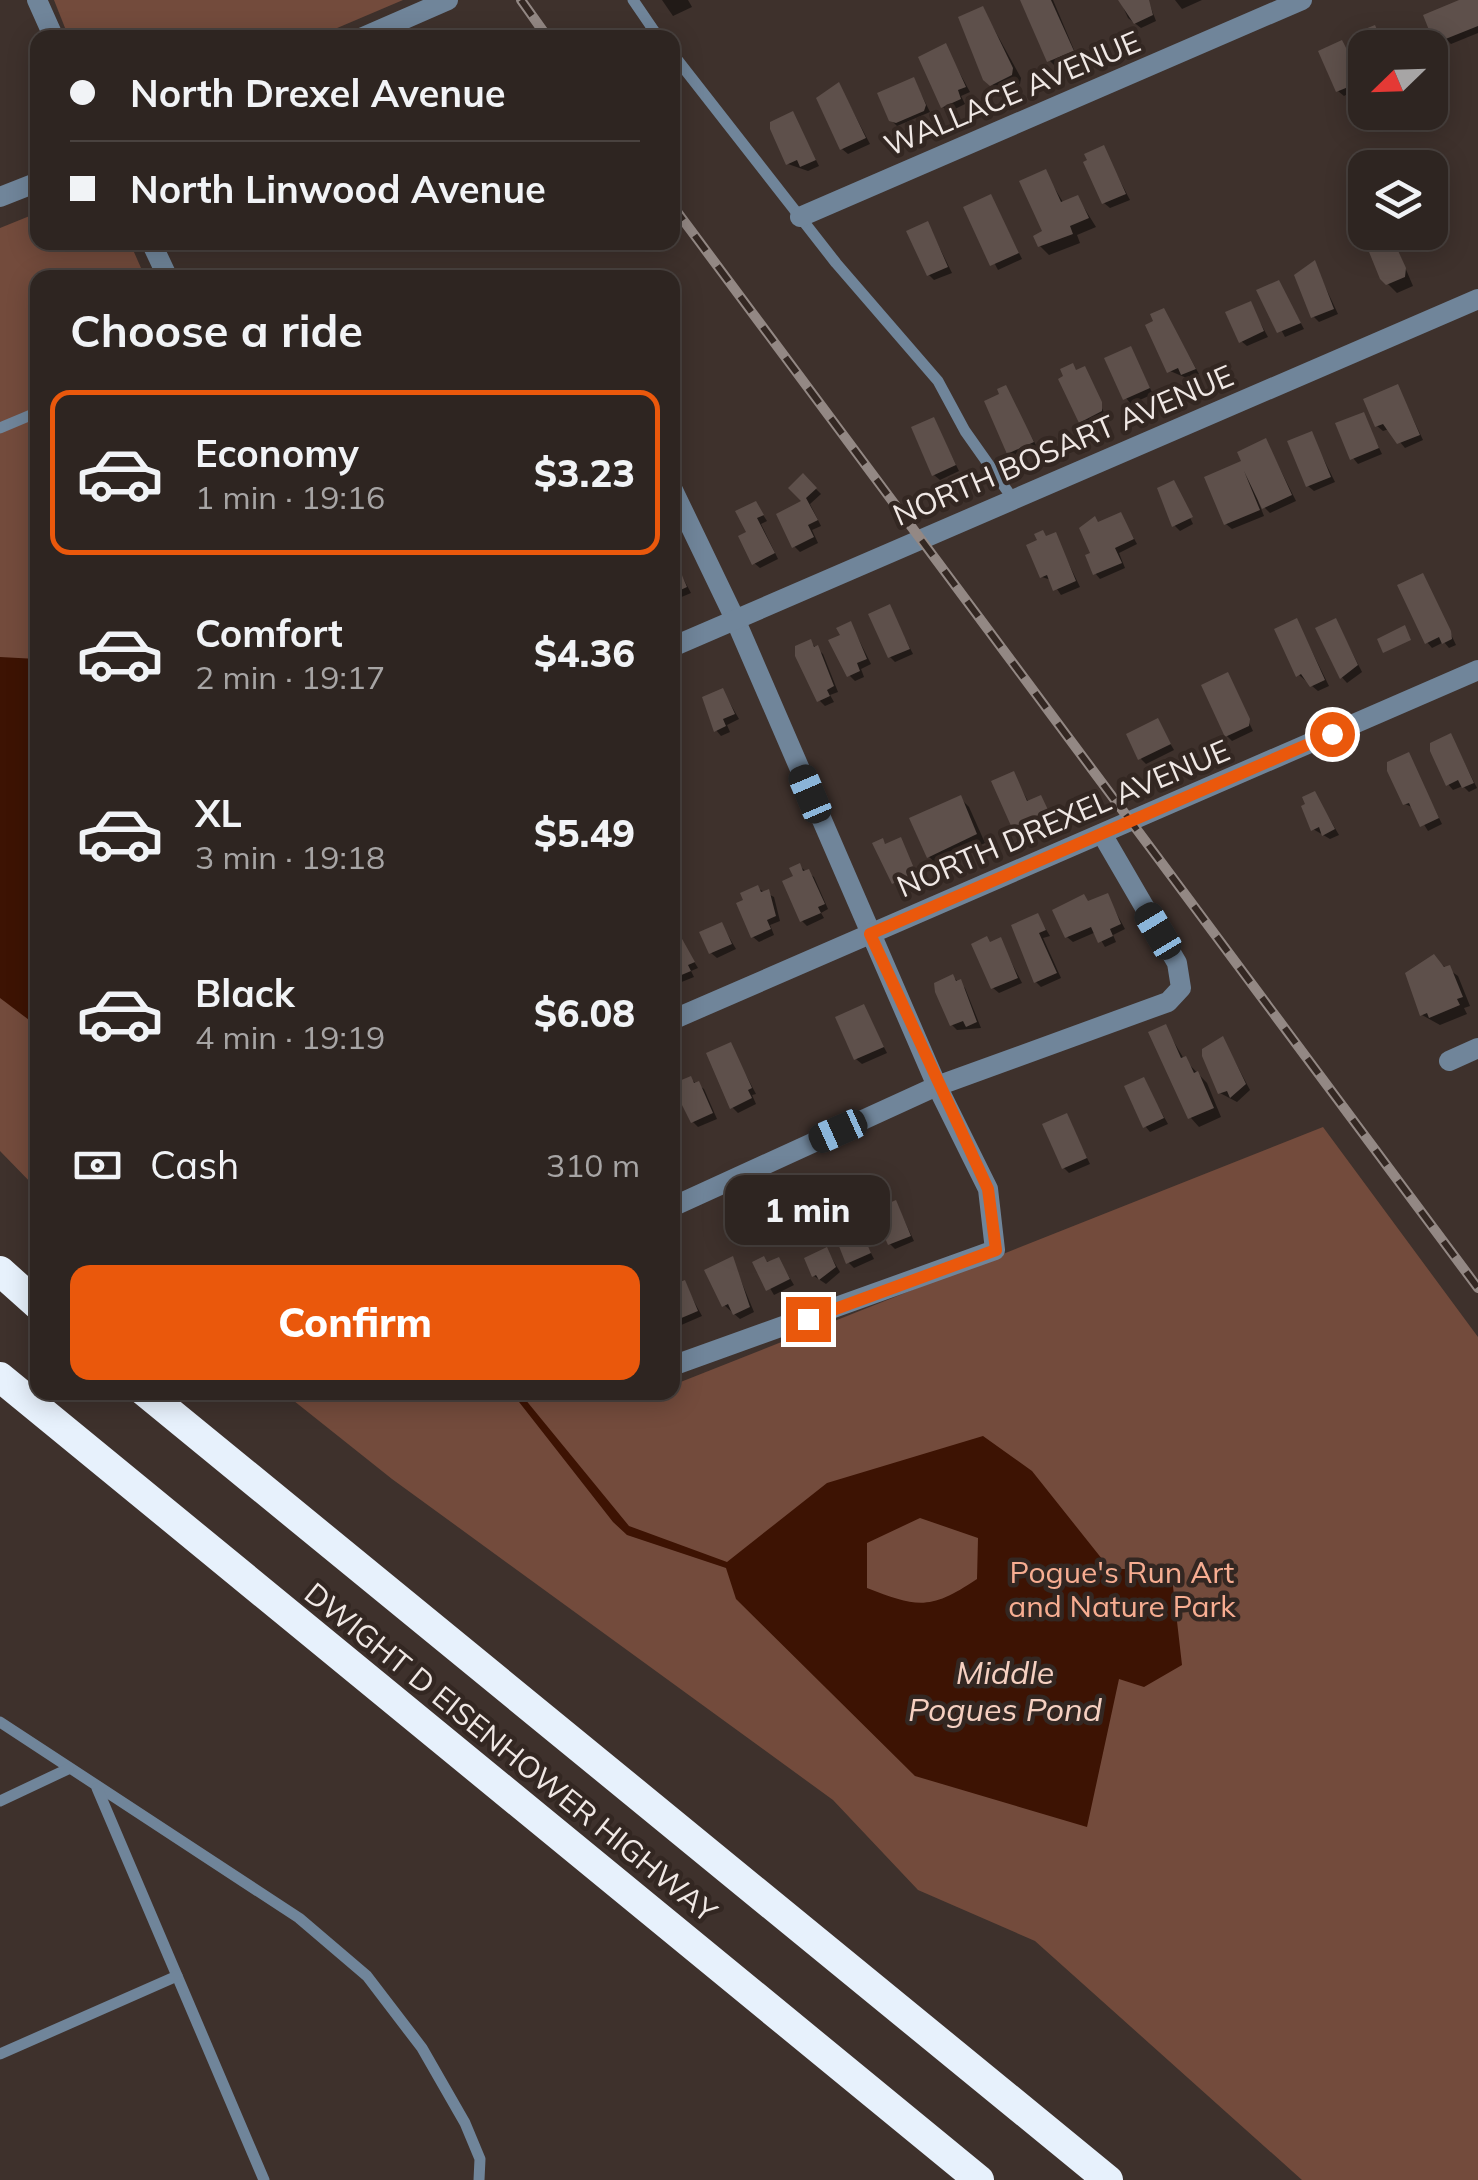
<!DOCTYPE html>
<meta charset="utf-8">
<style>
:root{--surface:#2e2521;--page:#3a312e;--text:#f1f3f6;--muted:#a7a5a5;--line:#49423f;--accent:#ea580c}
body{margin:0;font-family:Mulish,sans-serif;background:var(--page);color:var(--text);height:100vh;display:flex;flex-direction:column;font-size:38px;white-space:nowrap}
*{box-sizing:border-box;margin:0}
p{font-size:32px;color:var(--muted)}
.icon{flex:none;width:55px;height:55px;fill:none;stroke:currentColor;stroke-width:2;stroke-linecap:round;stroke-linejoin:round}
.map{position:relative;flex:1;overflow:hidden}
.drawer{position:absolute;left:30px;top:270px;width:650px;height:1130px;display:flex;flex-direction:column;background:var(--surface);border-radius:20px;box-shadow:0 5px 25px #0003,0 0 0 2px var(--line)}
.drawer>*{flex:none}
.guide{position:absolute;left:30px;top:30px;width:650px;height:220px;border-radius:20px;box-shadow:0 5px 25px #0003,0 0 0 2px var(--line);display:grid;align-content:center;height:220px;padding:0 40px;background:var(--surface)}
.needle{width:65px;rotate:247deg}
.controls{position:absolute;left:1348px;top:30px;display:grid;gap:20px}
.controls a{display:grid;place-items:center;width:100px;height:100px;border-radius:20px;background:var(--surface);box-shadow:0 5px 25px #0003,0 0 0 2px var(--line);font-size:50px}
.end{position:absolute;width:45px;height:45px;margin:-22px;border:12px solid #ea580c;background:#fff;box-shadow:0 0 0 5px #fff}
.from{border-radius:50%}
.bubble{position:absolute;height:70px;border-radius:20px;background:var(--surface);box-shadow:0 5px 25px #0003,0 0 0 2px var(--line);font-size:32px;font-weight:800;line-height:70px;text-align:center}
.car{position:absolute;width:30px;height:60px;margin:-30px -15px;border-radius:12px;box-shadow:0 0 8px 2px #0007;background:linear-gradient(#222 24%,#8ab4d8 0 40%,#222 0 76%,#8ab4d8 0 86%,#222 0)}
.guide b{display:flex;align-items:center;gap:35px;height:95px;font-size:38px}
.guide b+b{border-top:2px solid var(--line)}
.guide i{width:25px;height:25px;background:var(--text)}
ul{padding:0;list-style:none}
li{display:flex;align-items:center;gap:30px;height:165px;margin:0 20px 15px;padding:0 20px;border:5px solid transparent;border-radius:20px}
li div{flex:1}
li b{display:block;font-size:38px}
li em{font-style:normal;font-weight:800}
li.selected{border-color:var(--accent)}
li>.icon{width:90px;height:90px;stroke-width:1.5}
h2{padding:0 40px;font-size:45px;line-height:120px}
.pay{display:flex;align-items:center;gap:25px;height:110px;padding:0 40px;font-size:38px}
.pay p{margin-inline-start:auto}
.action{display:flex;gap:20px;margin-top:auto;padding:20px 40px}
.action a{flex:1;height:115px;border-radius:20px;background:var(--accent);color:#fff;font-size:40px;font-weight:800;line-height:115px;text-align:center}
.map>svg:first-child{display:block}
</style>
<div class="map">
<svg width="1478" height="2180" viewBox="0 0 1478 2180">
<rect width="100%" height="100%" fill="#3e312c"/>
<g fill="#734b3c">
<path d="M54,0H403L316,37L69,38Z"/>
<path d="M37,213L38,242L130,243L145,277L38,278L37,1189L0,1151V228Z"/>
<path d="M1323,1127L1478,1337V2180H1302L1035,1941L918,1890L833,1800L392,1479L284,1393L672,1392L673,1385Z"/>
</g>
<g fill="#3d1303" fill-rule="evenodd">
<path d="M0,657L37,659V1026L0,998Z"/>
<path d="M512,1393H520L629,1526L727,1562L827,1483L983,1436L1032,1471L1110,1569H1171L1182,1665L1144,1687L1119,1679L1087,1827L915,1776L736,1599L726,1568L627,1535L613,1522ZM920,1518L978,1538L977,1579C931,1610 918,1608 867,1588V1543Z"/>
</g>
<g fill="#0007">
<path d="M662,0H688L692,7L673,16Z"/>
<path d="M1023,0H1053L1077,57L1055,66L1050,61Z"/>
<path d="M1120,0H1148L1156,21L1141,28L1128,18Z"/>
<path d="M1175,0H1202L1182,9Z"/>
<path d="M1466,0H1478V33L1451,44L1444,37L1439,39L1433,34Z"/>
<path d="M983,9L1021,78L1020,84L1001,93L986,79Z"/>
<path d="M1342,43L1365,84L1344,96L1338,91Z"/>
<path d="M945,46L970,92L961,96L965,104L949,112L943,107Z"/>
<path d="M914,80L930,112L897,126L891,120Z"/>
<path d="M839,85L870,144L848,154L842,149Z"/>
<path d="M793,114L819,166L808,171L788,164Z"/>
<path d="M1103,148L1130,200L1110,208L1104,203Z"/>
<path d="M1045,172L1064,204L1078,198L1096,227L1077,235L1080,243L1049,255L1040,246L1045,233Z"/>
<path d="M1365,195V232H1390L1413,286L1397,293L1382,278L1351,201Z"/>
<path d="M991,197L1022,259L998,270L966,208Z"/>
<path d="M928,224L952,273L934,280L929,275Z"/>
<path d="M1314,263L1338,314L1319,322L1313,316Z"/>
<path d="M401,269L407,278H382Z"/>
<path d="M1279,283L1304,329L1285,337L1260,291Z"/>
<path d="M1250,304L1268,337L1247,346L1241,341Z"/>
<path d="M1164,311L1199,374L1189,379L1170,371Z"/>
<path d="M1130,349L1153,394L1131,404L1126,398Z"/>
<path d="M1084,369L1106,417L1086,426L1081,421L1078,372Z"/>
<path d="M1398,387L1423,440L1405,448L1389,429L1383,431L1377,426Z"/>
<path d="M1005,388L1037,447L1014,458L1009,452Z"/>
<path d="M1363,415L1382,454L1358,464L1353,458Z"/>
<path d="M934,420L959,471L940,480L934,475Z"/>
<path d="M1311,434L1335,482L1314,491L1308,486Z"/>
<path d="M1266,441L1296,501L1270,513L1258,501L1264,516L1232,529L1226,524L1244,463Z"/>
<path d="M803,476L821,494L810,504L821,526L812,530L818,543L800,552L794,546L805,502Z"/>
<path d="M1175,486L1193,524L1180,531L1174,525Z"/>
<path d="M756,504L767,521L761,524L778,559L760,568L754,563L749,533Z"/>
<path d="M1121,515L1137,544L1119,553L1125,568L1100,579L1095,573L1093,554L1099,524Z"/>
<path d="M1055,535L1080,587L1061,595L1051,580L1042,577L1048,538Z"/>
<path d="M675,563L691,593L672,601V565Z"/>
<path d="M1423,576L1456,645L1449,648L1444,642L1432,648L1427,642Z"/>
<path d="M889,607L913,654L895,662L890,657Z"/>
<path d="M1297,621L1329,686L1318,691L1299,675Z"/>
<path d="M1336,621L1362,672L1347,683L1339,674Z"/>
<path d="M851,624L871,664L861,669L864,677L855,681L849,675L843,636Z"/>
<path d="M810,642L823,654L838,692L830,695L834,702L825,706L819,700Z"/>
<path d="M1227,676L1253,731L1232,741L1227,736Z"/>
<path d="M723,691L739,719L727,725L730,732L721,736L716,730Z"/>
<path d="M1157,721L1174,750L1146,764L1141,759Z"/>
<path d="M1451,736L1477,788L1469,792L1463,786L1453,790L1448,784Z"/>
<path d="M1408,755L1442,824L1428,831L1414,808L1405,804Z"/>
<path d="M1013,774L1029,803L1041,798L1052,818L1019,832L1014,827Z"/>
<path d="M1315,794L1339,835L1330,839L1313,829L1308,805Z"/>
<path d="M960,798L969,807L985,843L938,865L929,857Z"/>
<path d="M900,840L919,879L899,888L882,841L887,846Z"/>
<path d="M799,866L814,877L828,909L821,913L824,918L807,926L802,921L796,877Z"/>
<path d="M757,888L774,897L780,921L770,925L774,935L759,942L753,937Z"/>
<path d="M1107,896L1125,929L1113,935L1116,942L1105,947L1096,932L1073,942L1067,937L1090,903Z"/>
<path d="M1038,916L1050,936L1043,938L1061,978L1041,987L1036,982Z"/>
<path d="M722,925L736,949L717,958L711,953Z"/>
<path d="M673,927L698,968L691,971L694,977L679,983L674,978Z"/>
<path d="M1000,940L1022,983L999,993L993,988L991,944Z"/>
<path d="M1438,962L1458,976L1470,1006L1464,1008L1467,1014L1440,1025L1422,1015Z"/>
<path d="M953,977L965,988L981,1028L957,1030L952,1025Z"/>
<path d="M863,1007L887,1053L862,1064L856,1059Z"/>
<path d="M1165,1027L1184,1059L1207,1083L1221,1117L1199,1127L1191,1118Z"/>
<path d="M1223,1039L1250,1090L1237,1102L1220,1093Z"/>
<path d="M730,1045L756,1094L752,1095L756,1104L738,1113L732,1107Z"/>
<path d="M690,1079L704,1089L717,1119L698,1127L693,1122Z"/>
<path d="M1143,1080L1168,1124L1150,1132L1145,1126Z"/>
<path d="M1066,1116L1090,1164L1069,1173L1064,1168Z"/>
<path d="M896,1203L914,1241L895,1249L890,1244Z"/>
<path d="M856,1224L874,1259L854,1268L848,1262Z"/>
<path d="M827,1250L840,1272L826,1284L814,1276Z"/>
<path d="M732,1259L754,1312L740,1319L724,1305Z"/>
<path d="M779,1260L794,1285L774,1295L755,1263Z"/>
<path d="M684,1283L702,1316L679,1326L674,1321Z"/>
</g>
<g fill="#5e504b">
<path d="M1020,0H1051L1074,51L1047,62Z"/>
<path d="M1118,0H1149L1153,15L1134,24Z"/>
<path d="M1459,0H1478V26L1443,40L1439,31L1431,35L1423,15Z"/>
<path d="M983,6L1013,68L1012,75L990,86L983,80L958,17Z"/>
<path d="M1375,25L1378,32L1389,28L1397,48H1363L1360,40L1368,37L1365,29Z"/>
<path d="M1342,40L1363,81L1336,92L1318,51Z"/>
<path d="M946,43L966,87L958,90L961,99L941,108L918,57Z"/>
<path d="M914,77L926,105L924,111L896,123L889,121L877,93Z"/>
<path d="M839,82L866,138L840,150L816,98Z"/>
<path d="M793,111L816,160L800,167L797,160L786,165L770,129V122Z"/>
<path d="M1104,145L1126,194L1102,204L1083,162L1087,160L1084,154Z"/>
<path d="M1046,169L1061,202L1078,195L1089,218L1070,226L1073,234L1038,247L1033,236L1042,231L1019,181Z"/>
<path d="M1365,193V232L1391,235L1406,268L1405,277L1386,285L1380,279L1348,200Z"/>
<path d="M991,194L1019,253L990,266L963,207Z"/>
<path d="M928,221L948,267L927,276L906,231Z"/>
<path d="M1315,260L1334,309L1311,318L1294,275Z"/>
<path d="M1279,280L1301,323L1277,333L1256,290Z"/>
<path d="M1251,301L1264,331L1239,343L1225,312Z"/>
<path d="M1164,308L1196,369L1181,375L1178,368L1167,373L1145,325L1153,321L1150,314Z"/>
<path d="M1131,346L1150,388L1123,400L1104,358Z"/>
<path d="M1073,363L1076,370L1085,366L1102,402V411L1079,423L1058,379L1063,376L1060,369Z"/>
<path d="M1398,384L1420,435L1397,444L1383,424L1375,427L1363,399Z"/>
<path d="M1006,385L1034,442L1007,454L984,401L999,394L997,389Z"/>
<path d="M1364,412L1379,448L1350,460L1335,423Z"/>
<path d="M934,417L956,465L932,476L911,427Z"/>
<path d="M1312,431L1331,477L1306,487L1287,441Z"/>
<path d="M1266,438L1292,495L1262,509L1244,471L1260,510L1224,525L1204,477L1241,461L1237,452Z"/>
<path d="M803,473L817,488L806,498L818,520L808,525L814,537L792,548L776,514L801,501L788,488Z"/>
<path d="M1174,480L1193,517L1172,527L1157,488Z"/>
<path d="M756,501L764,515L757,518L775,553L752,565L738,536L746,532L735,511Z"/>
<path d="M1121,512L1134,539L1115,548L1122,563L1093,575L1085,555L1090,553L1079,528L1095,516L1098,522Z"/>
<path d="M1043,530L1046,536L1056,532L1076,581L1053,591L1047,575L1040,578L1026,545L1037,540L1034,534Z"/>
<path d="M676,561L687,587L672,594V562Z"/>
<path d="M1423,573L1451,631L1452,639L1442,644L1439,637L1425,644L1397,585Z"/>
<path d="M890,604L910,649L888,658L868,614Z"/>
<path d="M1297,618L1325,680L1310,687L1301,674L1296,677L1274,629Z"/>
<path d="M1336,618L1358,665L1340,679L1315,628Z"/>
<path d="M851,621L867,659L857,663L860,671L847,677L828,640L840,635L836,628Z"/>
<path d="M1405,625L1411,640L1383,653L1377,639Z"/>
<path d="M811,639L814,647L818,645L834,686L827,690L830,696L817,702L795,656V646Z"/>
<path d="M1228,672L1250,719L1249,726L1225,737L1201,685Z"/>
<path d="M723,688L735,714L723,719L726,726L714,732L702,697Z"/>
<path d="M1158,718L1171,744L1138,760L1126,734Z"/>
<path d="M1451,733L1474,783L1462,788L1458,780L1446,786L1430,751V743Z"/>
<path d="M1409,752L1439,818L1420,827L1409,803L1403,805L1387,771V762Z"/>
<path d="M1014,771L1027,801L1041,795L1049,812L1012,828L991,781Z"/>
<path d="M1315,791L1335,829L1322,836L1319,827L1311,831L1301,806L1305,804L1302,797Z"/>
<path d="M961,795L977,834L927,858L909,818Z"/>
<path d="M901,837L916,873L892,884L872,843L883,838L885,844Z"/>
<path d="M800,863L803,871L809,869L825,904L818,907L821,913L800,922L782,881L793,876L789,868Z"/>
<path d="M758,885L761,892L769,889L776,916L767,920L771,929L751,938L736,903L743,900L740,893Z"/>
<path d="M1108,893L1121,924L1110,929L1113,936L1098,943L1091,927L1065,938L1052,910L1084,894L1088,901Z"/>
<path d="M1038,913L1046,930L1039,933L1057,973L1034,983L1011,925Z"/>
<path d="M672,921L695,962L688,965L691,971L672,979Z"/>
<path d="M722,922L732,944L709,954L699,932Z"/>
<path d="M987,936L990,942L1001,937L1018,978L991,989L971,944Z"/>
<path d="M1434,954L1444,967L1450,965L1463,997L1457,999L1460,1005L1429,1018L1427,1013L1420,1016L1405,973Z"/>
<path d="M953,974L956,981L961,979L977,1022L966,1027L963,1021L950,1026L935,992L934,983Z"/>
<path d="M864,1004L884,1047L854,1060L835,1017Z"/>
<path d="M1166,1024L1181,1058L1186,1056L1194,1073L1198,1071L1214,1108L1188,1119L1148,1032Z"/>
<path d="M1223,1036L1246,1084L1230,1098L1227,1091L1218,1094L1202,1056V1049Z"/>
<path d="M731,1042L752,1088L748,1090L752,1098L730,1109L706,1053Z"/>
<path d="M691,1076L694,1083L699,1081L713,1113L691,1123L675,1091L682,1088L679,1081Z"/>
<path d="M1144,1077L1164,1118L1143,1128L1124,1086Z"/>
<path d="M1067,1113L1087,1158L1062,1169L1042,1124Z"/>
<path d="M896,1200L911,1236L888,1245L873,1210Z"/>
<path d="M857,1221L871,1253L846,1264L833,1231Z"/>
<path d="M827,1247L836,1267L819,1280L816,1275L812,1277L804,1258Z"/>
<path d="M733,1256L750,1307L733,1315L728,1304L722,1307L704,1270Z"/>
<path d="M764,1256L767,1262L779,1257L790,1279L766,1291L752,1262Z"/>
<path d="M685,1280L698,1311L672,1322V1285Z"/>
</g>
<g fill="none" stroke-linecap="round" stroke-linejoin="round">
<g stroke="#70859a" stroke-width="11">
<path d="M633,0L659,38"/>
<path d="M672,53L836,263L938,381L965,431L1013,499"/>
<path d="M0,428L38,412"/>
<path d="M0,1722L299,1918L367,1976L422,2048L465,2123L480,2159L479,2180"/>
<path d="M97,1788L264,2180"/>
<path d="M0,1801L68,1769"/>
<path d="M0,2054L177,1976"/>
</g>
<g stroke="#70859a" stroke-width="20">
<path d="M37,0L54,38"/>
<path d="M361,38L448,0"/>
<path d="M0,197L38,182"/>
<path d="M800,217L1302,0"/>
<path d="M151,242L168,278"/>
<path d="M672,488L735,619L937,1086L988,1189L995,1250L672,1366"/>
<path d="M672,647L1478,299"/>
<path d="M672,1020L1478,670"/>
<path d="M1449,1061L1478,1048"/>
<path d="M672,1207L937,1086L1168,1002L1181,988L1177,963L1102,834"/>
</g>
<g stroke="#e7f1fc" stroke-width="30">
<path d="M0,1271L38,1305"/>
<path d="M0,1377L979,2180"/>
<path d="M145,1392L1108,2180"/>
</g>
<defs>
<g id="rail">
<path d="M521,0L548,38"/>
<path d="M672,205L1478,1288"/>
</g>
</defs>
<use href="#rail" stroke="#938884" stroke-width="10"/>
<use href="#rail" stroke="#332722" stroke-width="6" stroke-dasharray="19" stroke-linecap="butt"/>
</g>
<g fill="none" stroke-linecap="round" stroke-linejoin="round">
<path stroke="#ea580c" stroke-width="12" d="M808,1319L996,1250L988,1189L870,934L1332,734"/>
</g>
<g text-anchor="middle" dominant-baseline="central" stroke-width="9" stroke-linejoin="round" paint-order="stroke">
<g font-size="30" fill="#f0e8e5" stroke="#332722">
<text transform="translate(1012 93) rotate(-23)">WALLACE AVENUE</text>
<text transform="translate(1063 445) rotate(-23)">NORTH BOSART AVENUE</text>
<text transform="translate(1063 818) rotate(-23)">NORTH DREXEL AVENUE</text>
<text transform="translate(511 1752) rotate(39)">DWIGHT D EISENHOWER HIGHWAY</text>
</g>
<g font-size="30" fill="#f7ad91" stroke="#332722">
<text x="1122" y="1572">Pogue's Run Art<tspan x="1122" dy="34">and Nature Park</tspan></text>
</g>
<g font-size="32" font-style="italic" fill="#f6d0c1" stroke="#332722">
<text x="1005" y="1672">Middle<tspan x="1005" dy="37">Pogues Pond</tspan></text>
</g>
</g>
</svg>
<div class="controls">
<a><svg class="needle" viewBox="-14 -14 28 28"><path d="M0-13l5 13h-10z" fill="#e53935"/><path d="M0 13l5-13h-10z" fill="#a7a5a5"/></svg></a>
<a><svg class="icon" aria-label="layers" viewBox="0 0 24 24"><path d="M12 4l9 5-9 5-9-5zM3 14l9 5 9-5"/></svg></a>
</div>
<i class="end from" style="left:1332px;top:734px"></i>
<i class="end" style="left:808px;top:1319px"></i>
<div class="bubble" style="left:725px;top:1175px;width:165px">1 min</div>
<i class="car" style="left:810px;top:794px;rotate:337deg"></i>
<i class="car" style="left:1158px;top:931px;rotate:329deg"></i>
<i class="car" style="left:838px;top:1131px;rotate:246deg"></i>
<div class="guide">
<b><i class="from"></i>North Drexel Avenue</b>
<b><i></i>North Linwood Avenue</b>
</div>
<section class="drawer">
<h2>Choose a ride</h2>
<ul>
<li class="selected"><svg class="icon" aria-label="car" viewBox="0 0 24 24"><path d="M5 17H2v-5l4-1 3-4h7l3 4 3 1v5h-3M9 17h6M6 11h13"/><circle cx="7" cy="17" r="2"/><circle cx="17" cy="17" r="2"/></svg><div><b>Economy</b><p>1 min · 19:16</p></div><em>$3.23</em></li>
<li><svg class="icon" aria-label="car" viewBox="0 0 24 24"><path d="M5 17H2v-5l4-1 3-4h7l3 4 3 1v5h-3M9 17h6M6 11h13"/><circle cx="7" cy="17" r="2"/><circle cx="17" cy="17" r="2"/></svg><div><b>Comfort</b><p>2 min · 19:17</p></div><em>$4.36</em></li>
<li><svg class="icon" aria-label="car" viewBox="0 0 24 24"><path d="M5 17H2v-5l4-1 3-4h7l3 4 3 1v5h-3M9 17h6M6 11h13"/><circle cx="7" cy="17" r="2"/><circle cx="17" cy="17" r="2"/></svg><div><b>XL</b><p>3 min · 19:18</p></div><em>$5.49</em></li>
<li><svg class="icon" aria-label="car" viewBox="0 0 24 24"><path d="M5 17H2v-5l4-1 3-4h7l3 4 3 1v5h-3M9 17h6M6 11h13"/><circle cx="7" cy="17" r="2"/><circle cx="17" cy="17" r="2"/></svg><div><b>Black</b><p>4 min · 19:19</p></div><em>$6.08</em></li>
</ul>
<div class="pay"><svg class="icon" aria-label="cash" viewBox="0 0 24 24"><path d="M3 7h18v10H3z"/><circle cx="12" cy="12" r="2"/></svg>Cash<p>310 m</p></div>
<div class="action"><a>Confirm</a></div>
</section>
</div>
